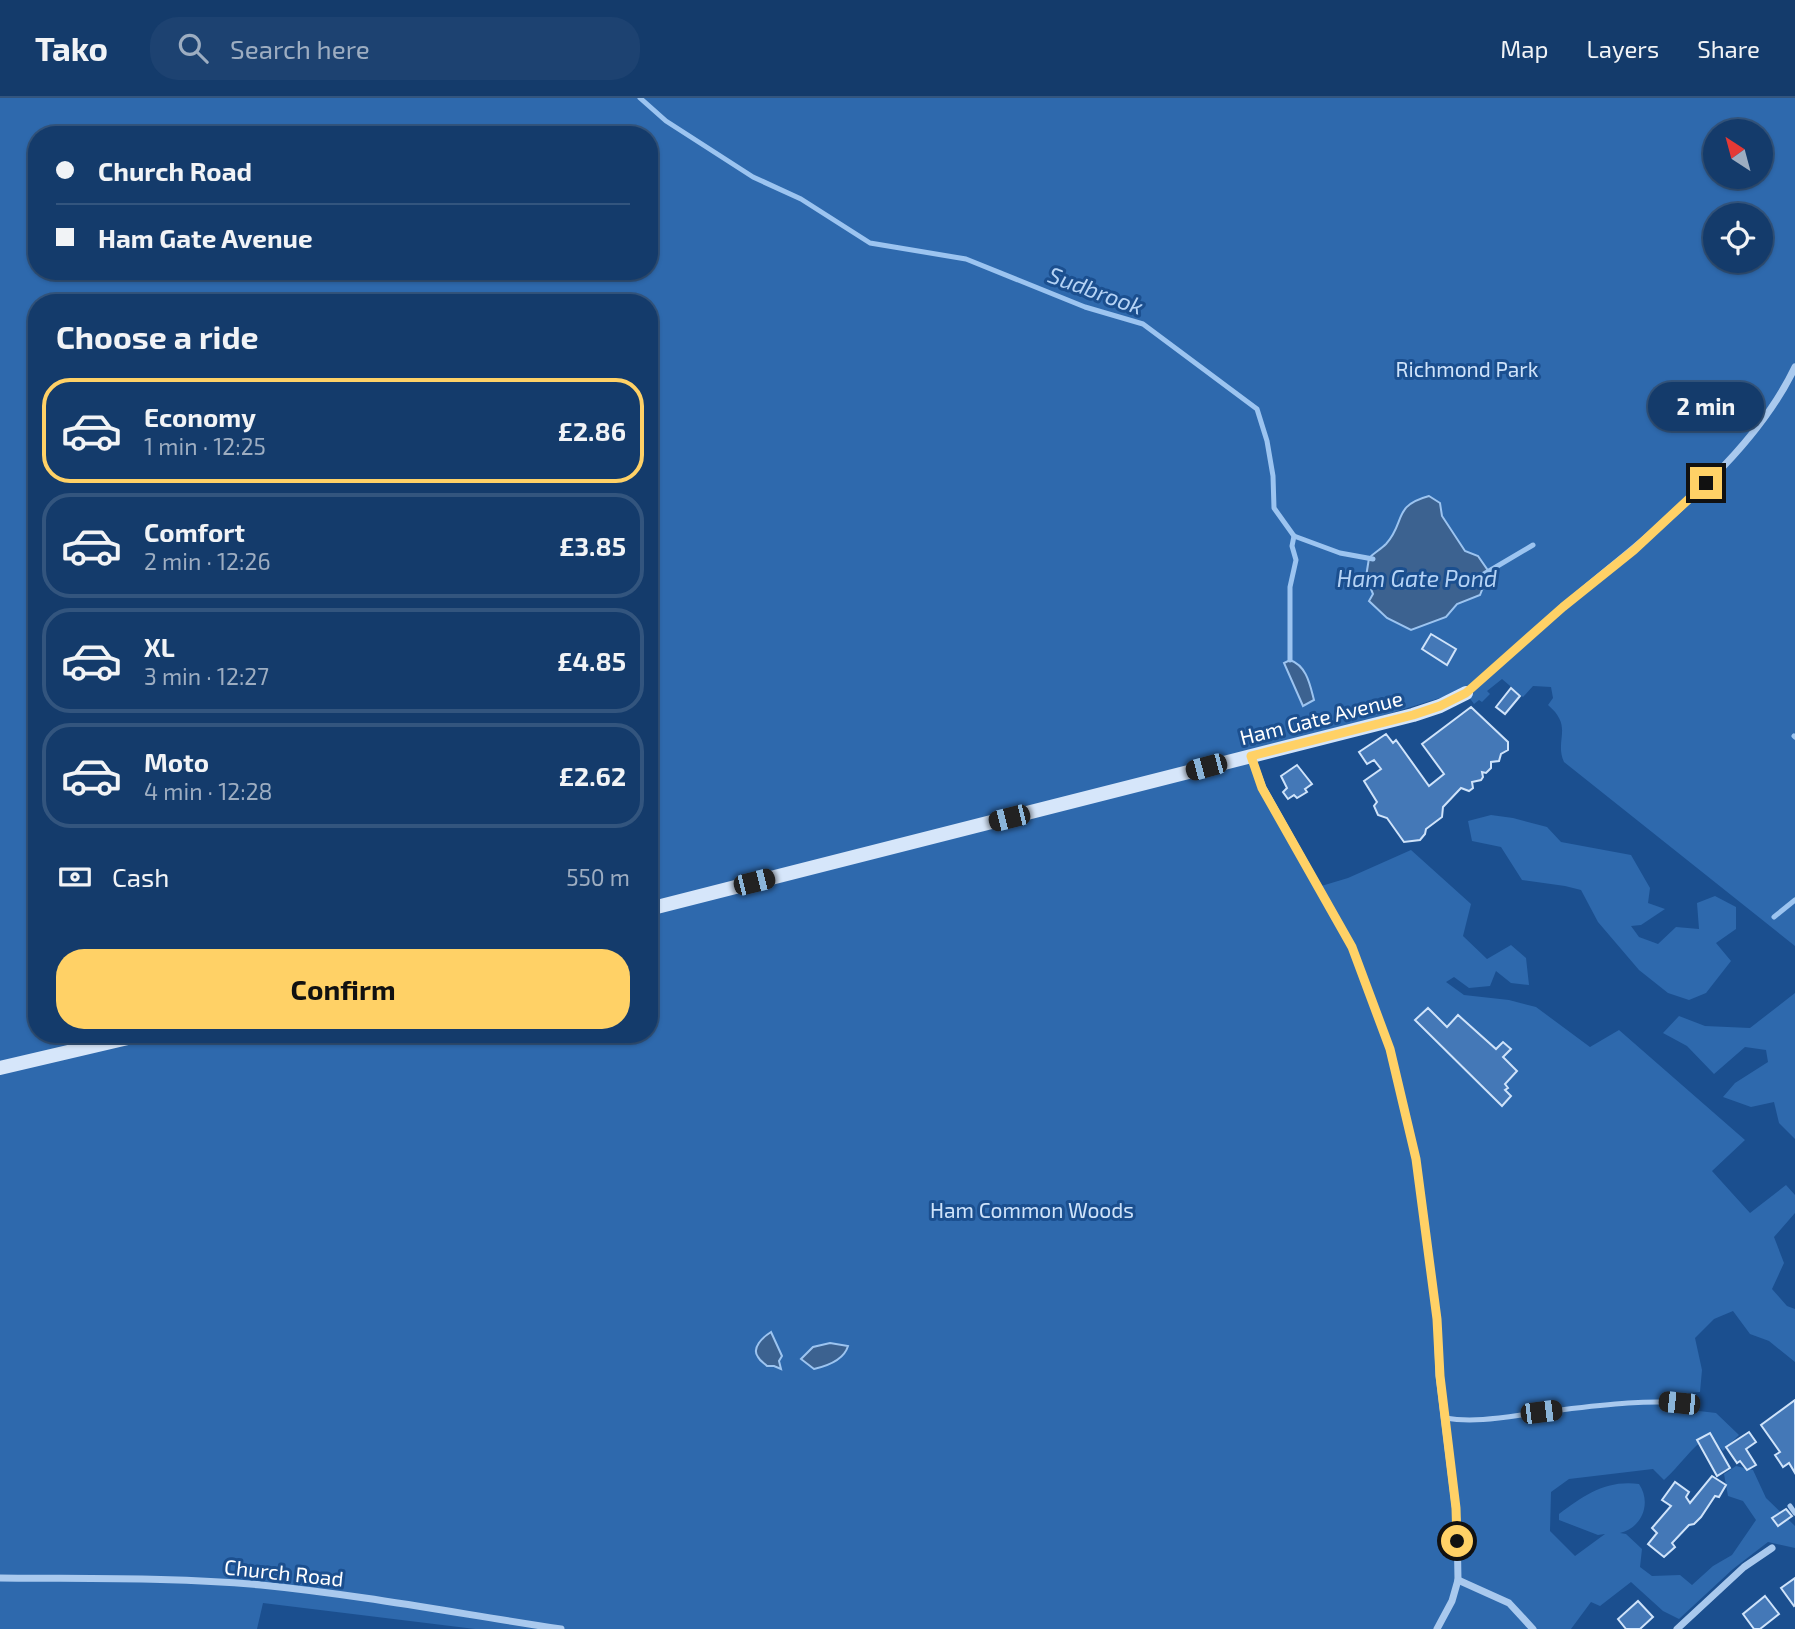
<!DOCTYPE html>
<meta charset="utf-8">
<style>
:root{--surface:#143b6b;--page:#1d4271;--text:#f1f3f6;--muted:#9dadc1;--line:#33557e;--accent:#ffd166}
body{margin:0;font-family:"Exo 2",sans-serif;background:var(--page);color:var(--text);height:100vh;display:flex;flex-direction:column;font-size:26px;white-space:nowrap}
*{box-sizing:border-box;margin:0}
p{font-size:23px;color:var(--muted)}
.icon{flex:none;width:38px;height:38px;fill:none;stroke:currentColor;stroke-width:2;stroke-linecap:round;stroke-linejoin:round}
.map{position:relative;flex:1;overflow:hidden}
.side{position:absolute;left:28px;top:196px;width:630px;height:749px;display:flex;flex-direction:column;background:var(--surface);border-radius:28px;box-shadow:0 2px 5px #0004,0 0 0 2px var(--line)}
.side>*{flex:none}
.top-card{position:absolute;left:28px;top:28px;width:630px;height:154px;border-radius:28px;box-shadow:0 2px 5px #0004,0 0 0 2px var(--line);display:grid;align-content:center;height:154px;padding:0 28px;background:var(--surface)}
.needle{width:46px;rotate:324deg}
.controls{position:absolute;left:1703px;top:21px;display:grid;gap:14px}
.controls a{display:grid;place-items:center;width:70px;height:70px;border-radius:50%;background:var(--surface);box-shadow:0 2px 5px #0004,0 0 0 2px var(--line);font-size:35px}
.end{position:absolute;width:32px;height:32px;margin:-16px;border:9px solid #ffd166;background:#111;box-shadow:0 0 0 4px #111}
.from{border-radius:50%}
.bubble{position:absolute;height:49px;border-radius:24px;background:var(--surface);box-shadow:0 2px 5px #0004,0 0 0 2px var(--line);font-size:23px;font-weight:700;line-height:49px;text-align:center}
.car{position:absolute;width:21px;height:42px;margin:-21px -10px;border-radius:9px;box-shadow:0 0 5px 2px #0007;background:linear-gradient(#222 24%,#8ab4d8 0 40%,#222 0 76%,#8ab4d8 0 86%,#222 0)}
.top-card b{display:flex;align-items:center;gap:24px;height:66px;font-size:26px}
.top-card b+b{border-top:2px solid var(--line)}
.top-card i{width:18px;height:18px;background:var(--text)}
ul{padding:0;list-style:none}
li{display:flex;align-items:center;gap:21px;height:105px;margin:0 14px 10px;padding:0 14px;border:4px solid var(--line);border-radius:28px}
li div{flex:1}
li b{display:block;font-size:26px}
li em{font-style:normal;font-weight:700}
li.on{border-color:var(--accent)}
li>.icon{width:63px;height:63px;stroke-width:1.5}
h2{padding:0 28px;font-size:32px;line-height:84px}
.pay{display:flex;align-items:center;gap:18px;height:77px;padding:0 28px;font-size:26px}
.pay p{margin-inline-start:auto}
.action{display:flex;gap:14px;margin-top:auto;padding:14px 28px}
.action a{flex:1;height:80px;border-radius:28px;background:var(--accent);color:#111;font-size:28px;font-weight:700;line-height:80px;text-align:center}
header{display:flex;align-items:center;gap:42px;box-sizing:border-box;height:98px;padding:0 35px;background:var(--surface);border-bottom:2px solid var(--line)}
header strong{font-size:33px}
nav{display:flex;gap:38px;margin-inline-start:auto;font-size:24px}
.search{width:490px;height:63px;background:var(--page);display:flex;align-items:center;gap:18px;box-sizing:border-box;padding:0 24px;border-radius:28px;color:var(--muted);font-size:26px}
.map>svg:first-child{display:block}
</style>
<header>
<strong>Tako</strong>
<div class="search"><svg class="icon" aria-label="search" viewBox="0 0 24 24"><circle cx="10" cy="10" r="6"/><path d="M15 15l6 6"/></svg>Search here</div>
<nav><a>Map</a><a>Layers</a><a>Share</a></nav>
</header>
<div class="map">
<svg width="1795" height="1531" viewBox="0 0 1795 1531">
<rect width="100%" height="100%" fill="#1b4f8f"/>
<g fill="#2e69ad" fill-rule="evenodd">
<path d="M0,0H1795V848L1564,664C1554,642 1574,629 1548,607L1553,600L1551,589L1533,588L1523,599L1502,581L1487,593L1490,596L1482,604L1479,602L1474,606L1466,595L1453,596L1251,658L1263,690L1318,789L1348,780L1411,752L1471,806L1463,838L1487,861L1511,847L1526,860L1529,887L1511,885L1496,873L1490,888L1469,890L1454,879L1446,884L1464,897L1509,902L1536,909L1590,949L1619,932L1745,1042L1712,1073L1750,1115L1786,1087L1795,1097V1115L1774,1139L1784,1165L1772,1191L1787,1208L1795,1211V1264L1769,1243L1750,1236L1733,1213L1714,1221L1695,1240L1702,1272L1700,1294L1688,1295L1699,1313L1716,1315L1739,1337L1723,1353L1709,1338C1691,1349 1680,1368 1664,1382L1653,1371L1569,1381L1551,1394L1550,1433L1575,1458L1605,1436L1598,1437L1559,1422V1416C1585,1397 1605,1382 1639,1386C1652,1405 1642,1430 1620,1435L1626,1436L1642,1451L1640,1469L1652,1478L1680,1477L1692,1487L1713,1468L1732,1457L1756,1422L1743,1403L1728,1398L1724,1376L1736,1368L1753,1372L1766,1400L1795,1428V1450L1768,1444L1733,1471L1679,1521L1663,1513L1631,1484L1600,1508L1591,1504L1571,1531H475L263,1505L257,1531H0ZM1715,33H1760V79H1715ZM37,37H649V173H37ZM1715,117H1760V163H1715ZM37,205H649V936H37Z"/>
<path d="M1491,717L1513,720L1547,729L1561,744L1631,757L1650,790L1648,805L1665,811L1641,827L1631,828L1639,839L1658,846L1676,829L1699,831L1697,805L1715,798L1736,809V831L1716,845L1731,863L1706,895L1689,902L1668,895L1639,872L1598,824L1581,792L1565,788L1522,782L1501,749L1472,743L1468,723Z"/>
<path d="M1795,895V1041L1779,1025L1774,1004L1751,1009L1723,999L1735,985L1768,964L1766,952L1745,949L1714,976L1687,948L1663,935L1679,918L1705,928L1750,930Z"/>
</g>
<g fill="#3c6290" stroke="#9cc4f0" stroke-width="2">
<path d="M1429,398L1440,405L1442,418L1465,453L1478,458L1489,474L1480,497L1457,506L1446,519L1411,532L1387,520L1369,503L1373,496L1366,479L1369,460C1374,455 1381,451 1386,446C1406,424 1392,408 1429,398Z"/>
<path d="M1290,562C1307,568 1310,587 1314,602L1303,608L1284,565Z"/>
<path d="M771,1234L782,1258L779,1263L781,1271L774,1268H767C764,1265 760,1263 758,1259C751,1250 763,1239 771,1234Z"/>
<path d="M830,1245L848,1248C844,1262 827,1268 814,1271L801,1261L813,1249Z"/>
</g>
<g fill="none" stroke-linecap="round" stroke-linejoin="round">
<g stroke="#9cc4f0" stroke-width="5">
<path d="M640,0L666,23L753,79L801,101L870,145L966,161L1085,209L1143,226L1257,311L1267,343L1273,378L1274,410L1294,438L1340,455L1373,461"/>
<path d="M1484,476L1533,447"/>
<path d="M1290,562V489L1296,462L1292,448L1294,438"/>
<path d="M1794,638L1795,639"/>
<path d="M1774,819L1795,802"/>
</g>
</g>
<g fill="#4478b7" stroke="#cfe3fa" stroke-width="2">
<path d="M1431,536L1456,551L1447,567L1422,551Z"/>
<path d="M1511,590L1520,598L1505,616L1496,609Z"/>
<path d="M1471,609L1508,644V652L1501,656L1499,663L1491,664V670L1486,675L1482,674L1483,679L1481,682L1472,684L1473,690L1469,693L1461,690L1443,709L1442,719L1426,731L1425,736L1420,742L1404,744L1387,720L1378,717L1374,708L1377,704L1364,683L1381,671L1374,662L1367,666L1359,654L1386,636L1393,645L1396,642L1429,688L1444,676L1422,646Z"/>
<path d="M1297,667L1312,686L1305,691L1307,694L1297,700L1294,697L1288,701L1283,694L1287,690L1281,678Z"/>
<path d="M1428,910L1447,929L1458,917L1496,951L1503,944L1511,951L1503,959L1517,973L1505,986L1508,990L1505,992L1511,998L1502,1008L1415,922Z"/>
<path d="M1795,1302V1375L1789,1365L1783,1369L1775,1357L1780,1354L1761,1327Z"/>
<path d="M1749,1334L1756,1344L1746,1351L1756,1367L1747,1372L1740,1363L1737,1365L1726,1349Z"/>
<path d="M1710,1335L1730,1370L1717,1378L1697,1342Z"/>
<path d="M1712,1378L1726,1387L1719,1399L1715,1398L1701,1419L1694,1426L1689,1427L1672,1445L1675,1449L1664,1459L1648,1446L1657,1435L1652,1430L1671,1408L1662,1402L1675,1384L1689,1394L1686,1399L1690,1405Z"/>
<path d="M1786,1411L1792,1418L1778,1428L1772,1420Z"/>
<path d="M1795,1480V1507L1794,1508L1781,1490Z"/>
<path d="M1765,1498L1779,1516L1760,1531H1754L1743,1516Z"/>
<path d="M1638,1503L1653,1519L1640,1531H1626L1618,1521Z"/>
</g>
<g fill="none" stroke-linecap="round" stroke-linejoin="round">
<g stroke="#a9c9ee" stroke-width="5">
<path d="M1445,1320C1475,1325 1505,1319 1535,1315C1588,1309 1642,1300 1695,1306"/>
<path d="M1790,1408L1795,1415"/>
</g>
<g stroke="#a9c9ee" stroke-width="7">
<path d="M1466,595C1498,567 1530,538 1562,510C1642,441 1749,366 1795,269"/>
<path d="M1251,658L1263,690L1352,849L1390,951L1416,1061L1437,1221L1439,1277L1457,1423L1458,1482L1452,1503L1437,1531"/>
<path d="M0,1480C87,1481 174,1479 261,1487C361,1497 461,1516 561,1531"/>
<path d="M1458,1482L1509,1505L1533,1531"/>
<path d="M1677,1531L1744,1469L1772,1450"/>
</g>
<g stroke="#d6e6fa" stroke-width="14">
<path d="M649,811L1413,617L1440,608L1466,595"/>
<path d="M0,970L145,936"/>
</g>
</g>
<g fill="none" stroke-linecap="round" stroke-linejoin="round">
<path stroke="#ffd166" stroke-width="9" d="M1457,1443L1456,1410L1440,1278L1437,1221L1416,1061L1390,951L1352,849L1262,690L1251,658L1413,617L1440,608L1466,595L1563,509L1634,452L1706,385"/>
</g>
<g text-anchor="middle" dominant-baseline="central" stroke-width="6" stroke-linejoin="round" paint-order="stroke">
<g font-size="21" fill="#cfe3fa" stroke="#1b4f8f">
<text x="1467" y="270">Richmond Park</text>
<text x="1032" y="1111">Ham Common Woods</text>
</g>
<g font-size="21" fill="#fff" stroke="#1b4f8f">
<text transform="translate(1321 619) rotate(-14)">Ham Gate Avenue</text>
<text transform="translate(284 1474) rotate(6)">Church Road</text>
</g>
<g font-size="23" font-style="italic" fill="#b5d3f5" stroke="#1b4f8f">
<text transform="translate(1096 192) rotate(20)">Sudbrook</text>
<text x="1417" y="480">Ham Gate Pond</text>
</g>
</g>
</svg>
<div class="controls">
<a><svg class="needle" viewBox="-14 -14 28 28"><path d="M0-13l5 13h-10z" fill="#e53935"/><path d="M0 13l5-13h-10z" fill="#9dadc1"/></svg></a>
<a><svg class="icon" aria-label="locate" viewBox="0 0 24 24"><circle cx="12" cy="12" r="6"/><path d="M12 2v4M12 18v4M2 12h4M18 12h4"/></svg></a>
</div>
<i class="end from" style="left:1457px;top:1443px"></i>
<i class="end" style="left:1706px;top:385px"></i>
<div class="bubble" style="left:1648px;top:284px;width:116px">2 min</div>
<i class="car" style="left:1206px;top:669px;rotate:255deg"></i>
<i class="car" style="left:1009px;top:720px;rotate:256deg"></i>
<i class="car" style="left:754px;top:784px;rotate:76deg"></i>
<i class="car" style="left:1679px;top:1305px;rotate:276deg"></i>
<i class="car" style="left:1541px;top:1314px;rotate:83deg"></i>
<div class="top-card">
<b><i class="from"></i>Church Road</b>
<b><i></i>Ham Gate Avenue</b>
</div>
<section class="side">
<h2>Choose a ride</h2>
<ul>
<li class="on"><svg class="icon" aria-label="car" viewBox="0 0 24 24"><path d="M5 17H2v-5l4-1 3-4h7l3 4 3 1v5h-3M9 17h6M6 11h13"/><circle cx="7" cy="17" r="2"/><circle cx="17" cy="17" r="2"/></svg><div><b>Economy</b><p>1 min · 12:25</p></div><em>£2.86</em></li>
<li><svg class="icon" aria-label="car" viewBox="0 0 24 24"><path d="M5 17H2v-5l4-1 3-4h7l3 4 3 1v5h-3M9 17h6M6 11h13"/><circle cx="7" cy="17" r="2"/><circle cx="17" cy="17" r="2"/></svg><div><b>Comfort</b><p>2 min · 12:26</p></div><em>£3.85</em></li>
<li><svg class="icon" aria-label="car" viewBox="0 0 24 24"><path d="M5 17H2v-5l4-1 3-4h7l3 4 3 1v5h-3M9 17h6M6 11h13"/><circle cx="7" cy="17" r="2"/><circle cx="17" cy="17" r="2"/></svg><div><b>XL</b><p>3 min · 12:27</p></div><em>£4.85</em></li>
<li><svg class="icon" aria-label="car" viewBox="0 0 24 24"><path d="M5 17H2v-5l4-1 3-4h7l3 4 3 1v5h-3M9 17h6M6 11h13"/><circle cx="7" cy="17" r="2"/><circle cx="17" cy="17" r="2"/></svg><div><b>Moto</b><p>4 min · 12:28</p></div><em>£2.62</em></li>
</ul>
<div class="pay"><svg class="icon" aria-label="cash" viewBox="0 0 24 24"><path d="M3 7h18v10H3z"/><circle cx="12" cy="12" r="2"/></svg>Cash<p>550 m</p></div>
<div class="action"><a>Confirm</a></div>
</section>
</div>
